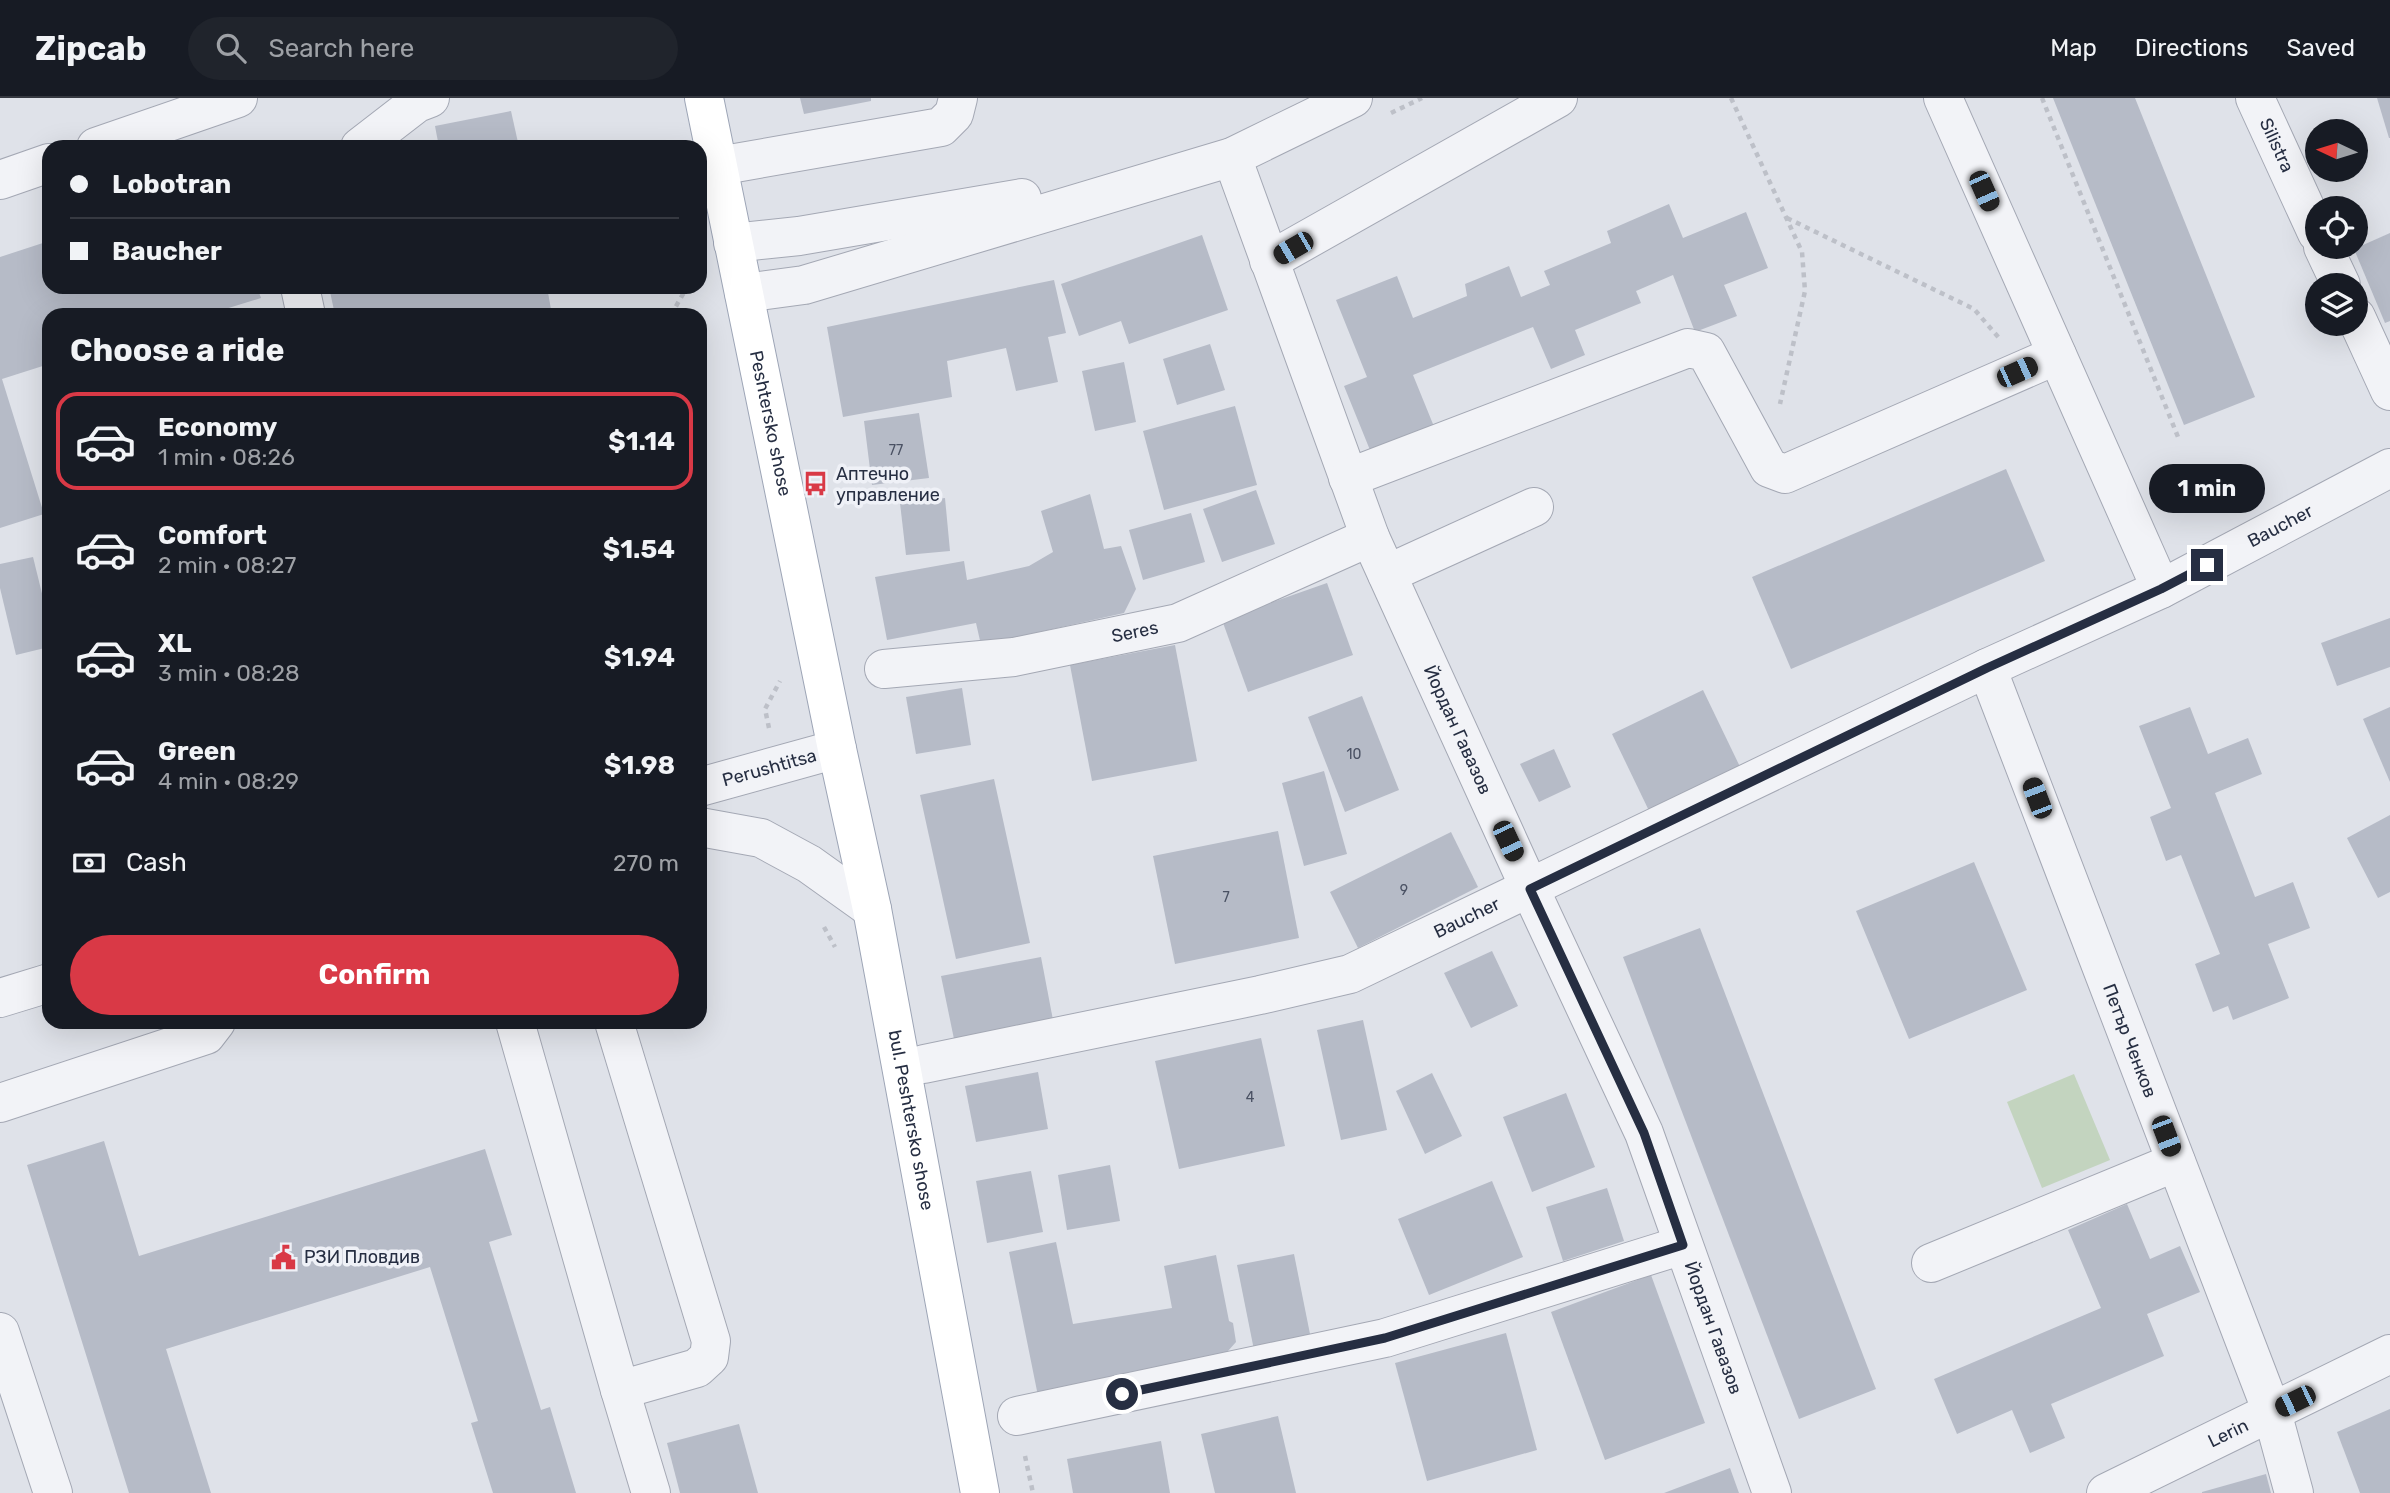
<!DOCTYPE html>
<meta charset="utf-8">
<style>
:root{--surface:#171b24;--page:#20242c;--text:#f1f3f6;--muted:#9ea1a6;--line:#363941;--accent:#d93946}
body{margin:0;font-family:Rubik,sans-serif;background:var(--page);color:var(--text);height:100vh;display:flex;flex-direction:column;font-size:26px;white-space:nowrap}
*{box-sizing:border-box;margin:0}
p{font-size:23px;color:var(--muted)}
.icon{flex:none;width:38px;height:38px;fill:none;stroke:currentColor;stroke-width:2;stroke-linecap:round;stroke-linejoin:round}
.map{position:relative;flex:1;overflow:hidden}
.side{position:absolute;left:42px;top:210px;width:665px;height:721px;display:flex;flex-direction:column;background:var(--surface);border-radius:21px;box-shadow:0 7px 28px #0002}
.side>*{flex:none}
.banner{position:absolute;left:42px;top:42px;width:665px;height:154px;border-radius:21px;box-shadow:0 7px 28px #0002;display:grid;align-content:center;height:154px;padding:0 28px;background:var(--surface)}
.needle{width:46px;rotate:274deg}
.tools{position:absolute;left:2305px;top:21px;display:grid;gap:14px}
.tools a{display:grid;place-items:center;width:63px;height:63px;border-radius:50%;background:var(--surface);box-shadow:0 7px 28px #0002;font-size:35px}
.end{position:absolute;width:32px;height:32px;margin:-16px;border:9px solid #262e42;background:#fff;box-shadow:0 0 0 4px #fff}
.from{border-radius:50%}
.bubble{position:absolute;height:49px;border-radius:24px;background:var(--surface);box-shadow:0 7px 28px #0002;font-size:23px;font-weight:700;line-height:49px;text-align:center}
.car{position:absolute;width:21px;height:42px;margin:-21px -10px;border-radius:9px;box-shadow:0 0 5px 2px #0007;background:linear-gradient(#222 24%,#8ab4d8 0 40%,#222 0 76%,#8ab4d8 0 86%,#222 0)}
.banner b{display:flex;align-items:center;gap:24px;height:66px;font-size:26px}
.banner b+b{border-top:2px solid var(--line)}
.banner i{width:18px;height:18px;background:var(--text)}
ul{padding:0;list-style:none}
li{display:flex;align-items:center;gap:21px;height:98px;margin:0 14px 10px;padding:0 14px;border:4px solid transparent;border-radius:21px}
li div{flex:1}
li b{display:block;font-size:26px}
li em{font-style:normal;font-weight:700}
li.active{border-color:var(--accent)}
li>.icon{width:63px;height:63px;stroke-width:1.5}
h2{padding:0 28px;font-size:32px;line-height:84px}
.pay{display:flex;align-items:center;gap:18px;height:77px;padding:0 28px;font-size:26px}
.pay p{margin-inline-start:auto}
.primary-button{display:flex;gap:14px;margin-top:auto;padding:14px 28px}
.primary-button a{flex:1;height:80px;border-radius:42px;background:var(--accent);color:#fff;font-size:28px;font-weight:700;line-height:80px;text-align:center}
header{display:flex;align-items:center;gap:42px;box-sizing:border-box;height:98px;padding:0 35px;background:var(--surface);border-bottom:2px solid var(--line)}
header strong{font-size:33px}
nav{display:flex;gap:38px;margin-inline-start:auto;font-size:24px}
.search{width:490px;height:63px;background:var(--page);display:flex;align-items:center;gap:18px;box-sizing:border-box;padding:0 24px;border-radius:38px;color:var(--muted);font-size:26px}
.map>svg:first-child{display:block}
</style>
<header>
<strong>Zipcab</strong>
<div class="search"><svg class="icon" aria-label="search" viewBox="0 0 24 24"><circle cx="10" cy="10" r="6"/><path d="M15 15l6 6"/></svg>Search here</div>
<nav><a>Map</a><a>Directions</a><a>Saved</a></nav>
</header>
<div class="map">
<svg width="2390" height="1395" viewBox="0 0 2390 1395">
<rect width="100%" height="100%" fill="#dfe2e9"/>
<path fill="#c3d4bf" d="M2074,976L2110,1062L2042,1090L2007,1004Z"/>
<g fill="#b6bbc7">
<path d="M800,0H871V3L804,16Z"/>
<path d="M2053,0H2135L2255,299L2184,327Z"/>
<path d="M2377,0H2390V40H2389Z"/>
<path d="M511,13L519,49H439L435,28Z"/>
<path d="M1669,106L1683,140L1746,114L1768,170L1724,187L1737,218L1695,234L1673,177L1636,193L1641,205L1575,232L1585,257L1551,271L1533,229L1413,277L1435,331L1372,357L1344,288L1367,279L1336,202L1397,178L1413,220L1467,198L1465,186L1509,168L1521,199L1550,187L1544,173L1611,145L1607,133Z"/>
<path d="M2390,135V223L2385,225L2354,151Z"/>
<path d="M1202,137L1228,212L1129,246L1121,223L1079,238L1061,186Z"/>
<path d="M49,143V189H257L261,200L206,217H49V266L2,281L44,416L0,430V159Z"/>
<path d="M1054,182L1066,235L1048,239L1058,284L1016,293L1006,250L947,263L952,299L843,319L827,229Z"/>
<path d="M329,189H547L552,217H335Z"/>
<path d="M1210,246L1225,292L1177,307L1163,261Z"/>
<path d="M1124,264L1136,324L1095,333L1082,273Z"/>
<path d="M1235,308L1257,387L1164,412L1143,333Z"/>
<path d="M919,315L929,380L872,387L864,323Z"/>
<path d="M2006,371L2045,463L1791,571L1752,479Z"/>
<path d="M1256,392L1275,446L1222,464L1203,411Z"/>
<path d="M1090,396L1104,451L1121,448L1136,491L1124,515L981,547L976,525L887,542L875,479L964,463L967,482L1029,468L1053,454L1041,413Z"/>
<path d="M945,400L950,453L906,457L900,405Z"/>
<path d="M1191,415L1205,464L1143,482L1129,432Z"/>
<path d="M33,459L49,524V549L16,557L0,490V466Z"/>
<path d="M1327,485L1353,557L1248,594L1222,522Z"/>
<path d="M2390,520V569L2337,588L2321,545Z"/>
<path d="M1175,547L1197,663L1092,683L1070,567Z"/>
<path d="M962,590L971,647L916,656L906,599Z"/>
<path d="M1703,592L1743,675L1652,719L1612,636Z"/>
<path d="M1362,598L1399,692L1345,714L1308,619Z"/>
<path d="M2190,609L2208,656L2248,640L2262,676L2215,695L2255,799L2293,784L2310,830L2268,846L2289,900L2233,922L2228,908L2213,914L2195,866L2220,856L2181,757L2166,763L2150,719L2171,710L2139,628Z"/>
<path d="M2390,609V684L2363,621Z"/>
<path d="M1554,651L1571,689L1539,704L1520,666Z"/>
<path d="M1324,673L1347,756L1304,768L1282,685Z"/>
<path d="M994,681L1030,845L956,861L920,697Z"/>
<path d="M2390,717V794L2378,800L2347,740Z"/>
<path d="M1278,733L1299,840L1175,866L1153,758Z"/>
<path d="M1451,734L1478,789L1358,850L1330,794Z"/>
<path d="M1974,764L2027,892L1909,941L1856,813Z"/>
<path d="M1700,830L1876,1291L1799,1321L1623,859Z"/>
<path d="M1492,853L1518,908L1471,930L1444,875Z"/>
<path d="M1041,859L1053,922L954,941L941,878Z"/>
<path d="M1363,922L1387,1032L1341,1042L1317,932Z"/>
<path d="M1261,940L1285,1048L1179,1071L1155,963Z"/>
<path d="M1038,974L1048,1031L976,1044L965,988Z"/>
<path d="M1432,975L1462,1038L1425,1056L1396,993Z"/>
<path d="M1566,995L1595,1069L1532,1094L1503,1019Z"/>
<path d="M104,1043L139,1158L485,1051L512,1137L489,1144L541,1312L550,1309L576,1395H493L471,1325L478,1323L430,1169L166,1251L211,1395H129L27,1067Z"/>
<path d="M1110,1067L1120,1123L1067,1132L1058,1077Z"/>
<path d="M1031,1073L1043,1134L987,1145L976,1083Z"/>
<path d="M1492,1083L1523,1159L1429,1197L1398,1121Z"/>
<path d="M1607,1090L1624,1143L1563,1163L1546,1109Z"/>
<path d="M2127,1106L2150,1161L2180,1148L2200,1194L2147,1216L2164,1258L2051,1306L2065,1340L2030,1355L2012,1312L1957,1336L1934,1281L2101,1210L2068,1132Z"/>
<path d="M1056,1144L1073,1226L1172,1210L1164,1168L1216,1157L1229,1223L1233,1225L1236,1244L1220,1262L1038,1298L1009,1154Z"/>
<path d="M1294,1156L1311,1241L1254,1252L1237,1167Z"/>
<path d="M1651,1177L1705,1325L1605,1362L1551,1214Z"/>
<path d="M1506,1235L1537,1352L1427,1383L1395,1265Z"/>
<path d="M2390,1311V1395H2360L2337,1334Z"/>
<path d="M1278,1318L1296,1395H1215L1201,1336Z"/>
<path d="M739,1326L758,1395H680L667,1345Z"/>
<path d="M1161,1343L1170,1395H1073L1067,1361Z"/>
<path d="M1730,1370L1739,1395H1664Z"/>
<path d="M2266,1376L2271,1395H2202V1394Z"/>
</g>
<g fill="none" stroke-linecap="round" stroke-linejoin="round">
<defs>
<g id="minor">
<path d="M1943,0L2161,491"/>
<path id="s1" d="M2255,0L2317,135"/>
<path d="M96,49L238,0"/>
<path d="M360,49L417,5L430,0"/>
<path id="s2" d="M1232,59L1370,439L1530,791L1644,1035L1772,1395"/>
<path d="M718,68L941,29L954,16L958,0"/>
<path d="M0,82L49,65"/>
<path d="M733,145L799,138L1022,100"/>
<path d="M2323,149L2341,187"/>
<path d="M1269,163L1558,0"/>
<path d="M300,189L306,217"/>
<path d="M744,195L804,187L1232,59L1353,0"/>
<path d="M2356,219L2390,293"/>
<path d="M1348,380L1688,250L1706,254L1769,370L1785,376L2057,257"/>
<path d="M1387,476L1534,409"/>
<path id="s3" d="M1987,570L2272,1314L2294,1395"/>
<path id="s4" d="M884,571L1014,559L1178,525L1370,439"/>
<path id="s5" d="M700,689L837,651"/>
<path d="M700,729L761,740L809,766L872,811"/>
<path d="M0,900L49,885"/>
<path d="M515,924L620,1292L651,1395"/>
<path d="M614,924L711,1243L709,1259L697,1270L620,1292"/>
<path id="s6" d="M924,966L1260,897L1350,876L1987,570L2161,491L2390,370"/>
<path d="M0,1005L206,937L216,924"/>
<path d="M1931,1165L2176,1064"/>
<path d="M0,1234L53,1395"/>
<path d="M1017,1318L1385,1240L1683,1147"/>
<path id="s7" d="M2106,1395L2390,1256"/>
</g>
<g id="major">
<path id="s8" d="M704,0L837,651L872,811L980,1395"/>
</g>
</defs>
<use href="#minor" stroke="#a4a8b4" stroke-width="40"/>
<use href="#major" stroke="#9da5b6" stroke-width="40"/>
<g stroke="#bdc0c8" stroke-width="4.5" stroke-dasharray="5 5" stroke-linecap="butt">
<path d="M1731,0L1802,154L1805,193L1780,306"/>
<path d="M2042,0L2178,339"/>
<path d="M1391,15L1422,0"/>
<path d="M1787,120L1974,211L1999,240"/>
<path d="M671,217L687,189"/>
<path d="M769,630L765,611L780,583"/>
<path d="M824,829L835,849"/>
<path d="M1025,1358L1033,1395"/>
</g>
<use href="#minor" stroke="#f2f3f7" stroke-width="38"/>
<use href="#major" stroke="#fff" stroke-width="38"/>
</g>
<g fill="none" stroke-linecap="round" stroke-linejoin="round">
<path stroke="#262e42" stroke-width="9" d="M1122,1296L1385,1240L1683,1147L1644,1035L1530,791L1987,570L2161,491L2207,467"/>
</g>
<defs>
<symbol id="bus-bare" viewBox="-9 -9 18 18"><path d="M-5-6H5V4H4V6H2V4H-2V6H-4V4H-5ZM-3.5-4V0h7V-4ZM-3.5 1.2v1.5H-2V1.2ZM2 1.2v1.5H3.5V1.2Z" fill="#d93946" stroke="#eff1f7" stroke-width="2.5" paint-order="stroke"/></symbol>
<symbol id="civic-bare" viewBox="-9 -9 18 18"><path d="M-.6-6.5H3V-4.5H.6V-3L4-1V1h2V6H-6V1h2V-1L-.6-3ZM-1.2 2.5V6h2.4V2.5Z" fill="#d93946" stroke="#eff1f7" stroke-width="2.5" paint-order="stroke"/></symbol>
</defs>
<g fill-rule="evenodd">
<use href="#bus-bare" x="798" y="368" width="35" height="35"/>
<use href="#civic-bare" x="266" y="1142" width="35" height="35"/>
</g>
<g text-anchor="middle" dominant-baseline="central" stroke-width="7" stroke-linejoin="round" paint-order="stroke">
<g font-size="14" fill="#4a5163">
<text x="896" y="352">77</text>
<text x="1354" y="656">10</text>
<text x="1404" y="792">9</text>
<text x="1226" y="799">7</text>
<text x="1250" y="999">4</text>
</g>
<g font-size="18" fill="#262e42" stroke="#eff1f7">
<text stroke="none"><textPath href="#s1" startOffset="52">Silistra</textPath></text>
<text stroke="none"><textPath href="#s8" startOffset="332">Peshtersko shose</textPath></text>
<text stroke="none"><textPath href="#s6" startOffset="1468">Baucher</textPath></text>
<text stroke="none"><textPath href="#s4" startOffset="254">Seres</textPath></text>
<text stroke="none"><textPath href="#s2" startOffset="616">Йордан Гавазов</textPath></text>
<text stroke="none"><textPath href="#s5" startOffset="72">Perushtitsa</textPath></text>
<text stroke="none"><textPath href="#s6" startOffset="565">Baucher</textPath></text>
<text stroke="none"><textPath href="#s3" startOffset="399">Петър Ченков</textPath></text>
<text stroke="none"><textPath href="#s8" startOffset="1043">bul. Peshtersko shose</textPath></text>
<text stroke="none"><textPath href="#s2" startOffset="1267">Йордан Гавазов</textPath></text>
<text stroke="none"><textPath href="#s7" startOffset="136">Lerin</textPath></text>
</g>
<g font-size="18" fill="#262e42" stroke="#eff1f7" text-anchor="start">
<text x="836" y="376">Аптечно<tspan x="836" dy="21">управление</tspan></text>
<text x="304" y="1159">РЗИ Пловдив</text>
</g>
</g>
</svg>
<div class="tools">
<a><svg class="needle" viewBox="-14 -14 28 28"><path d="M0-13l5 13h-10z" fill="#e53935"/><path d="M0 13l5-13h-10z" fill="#9ea1a6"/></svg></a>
<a><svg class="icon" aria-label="locate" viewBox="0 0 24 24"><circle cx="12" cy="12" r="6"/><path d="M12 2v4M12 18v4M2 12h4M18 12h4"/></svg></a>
<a><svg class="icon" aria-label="layers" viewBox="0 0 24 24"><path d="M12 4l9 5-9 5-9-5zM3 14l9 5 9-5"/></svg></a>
</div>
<i class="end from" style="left:1122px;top:1296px"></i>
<i class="end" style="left:2207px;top:467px"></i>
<div class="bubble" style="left:2149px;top:366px;width:116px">1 min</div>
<i class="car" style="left:1984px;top:93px;rotate:156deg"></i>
<i class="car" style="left:1293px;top:150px;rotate:240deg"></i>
<i class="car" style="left:2017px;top:274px;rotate:66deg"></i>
<i class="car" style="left:2037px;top:700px;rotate:339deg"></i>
<i class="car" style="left:1508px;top:743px;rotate:155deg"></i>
<i class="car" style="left:2166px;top:1038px;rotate:159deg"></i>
<i class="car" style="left:2295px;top:1303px;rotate:244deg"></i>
<div class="banner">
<b><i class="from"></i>Lobotran</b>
<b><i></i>Baucher</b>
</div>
<section class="side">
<h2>Choose a ride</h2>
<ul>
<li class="active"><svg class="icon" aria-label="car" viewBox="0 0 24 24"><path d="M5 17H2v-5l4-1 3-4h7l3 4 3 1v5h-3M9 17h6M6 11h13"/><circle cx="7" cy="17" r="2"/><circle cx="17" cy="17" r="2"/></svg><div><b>Economy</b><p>1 min · 08:26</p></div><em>$1.14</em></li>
<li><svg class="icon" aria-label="car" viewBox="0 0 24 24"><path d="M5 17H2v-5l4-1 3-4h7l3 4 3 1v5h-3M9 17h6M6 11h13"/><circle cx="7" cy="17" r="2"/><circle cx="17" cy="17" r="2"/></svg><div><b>Comfort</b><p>2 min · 08:27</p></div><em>$1.54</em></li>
<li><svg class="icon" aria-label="car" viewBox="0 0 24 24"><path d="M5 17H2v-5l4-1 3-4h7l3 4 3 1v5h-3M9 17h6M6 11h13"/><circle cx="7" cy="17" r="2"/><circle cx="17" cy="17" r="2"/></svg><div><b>XL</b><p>3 min · 08:28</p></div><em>$1.94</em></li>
<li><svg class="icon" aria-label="car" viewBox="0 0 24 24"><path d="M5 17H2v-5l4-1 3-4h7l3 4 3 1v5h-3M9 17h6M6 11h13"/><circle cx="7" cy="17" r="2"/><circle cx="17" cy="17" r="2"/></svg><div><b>Green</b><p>4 min · 08:29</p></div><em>$1.98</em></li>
</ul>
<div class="pay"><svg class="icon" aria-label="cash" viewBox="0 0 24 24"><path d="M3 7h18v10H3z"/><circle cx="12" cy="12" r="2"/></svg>Cash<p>270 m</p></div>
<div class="primary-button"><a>Confirm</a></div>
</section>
</div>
